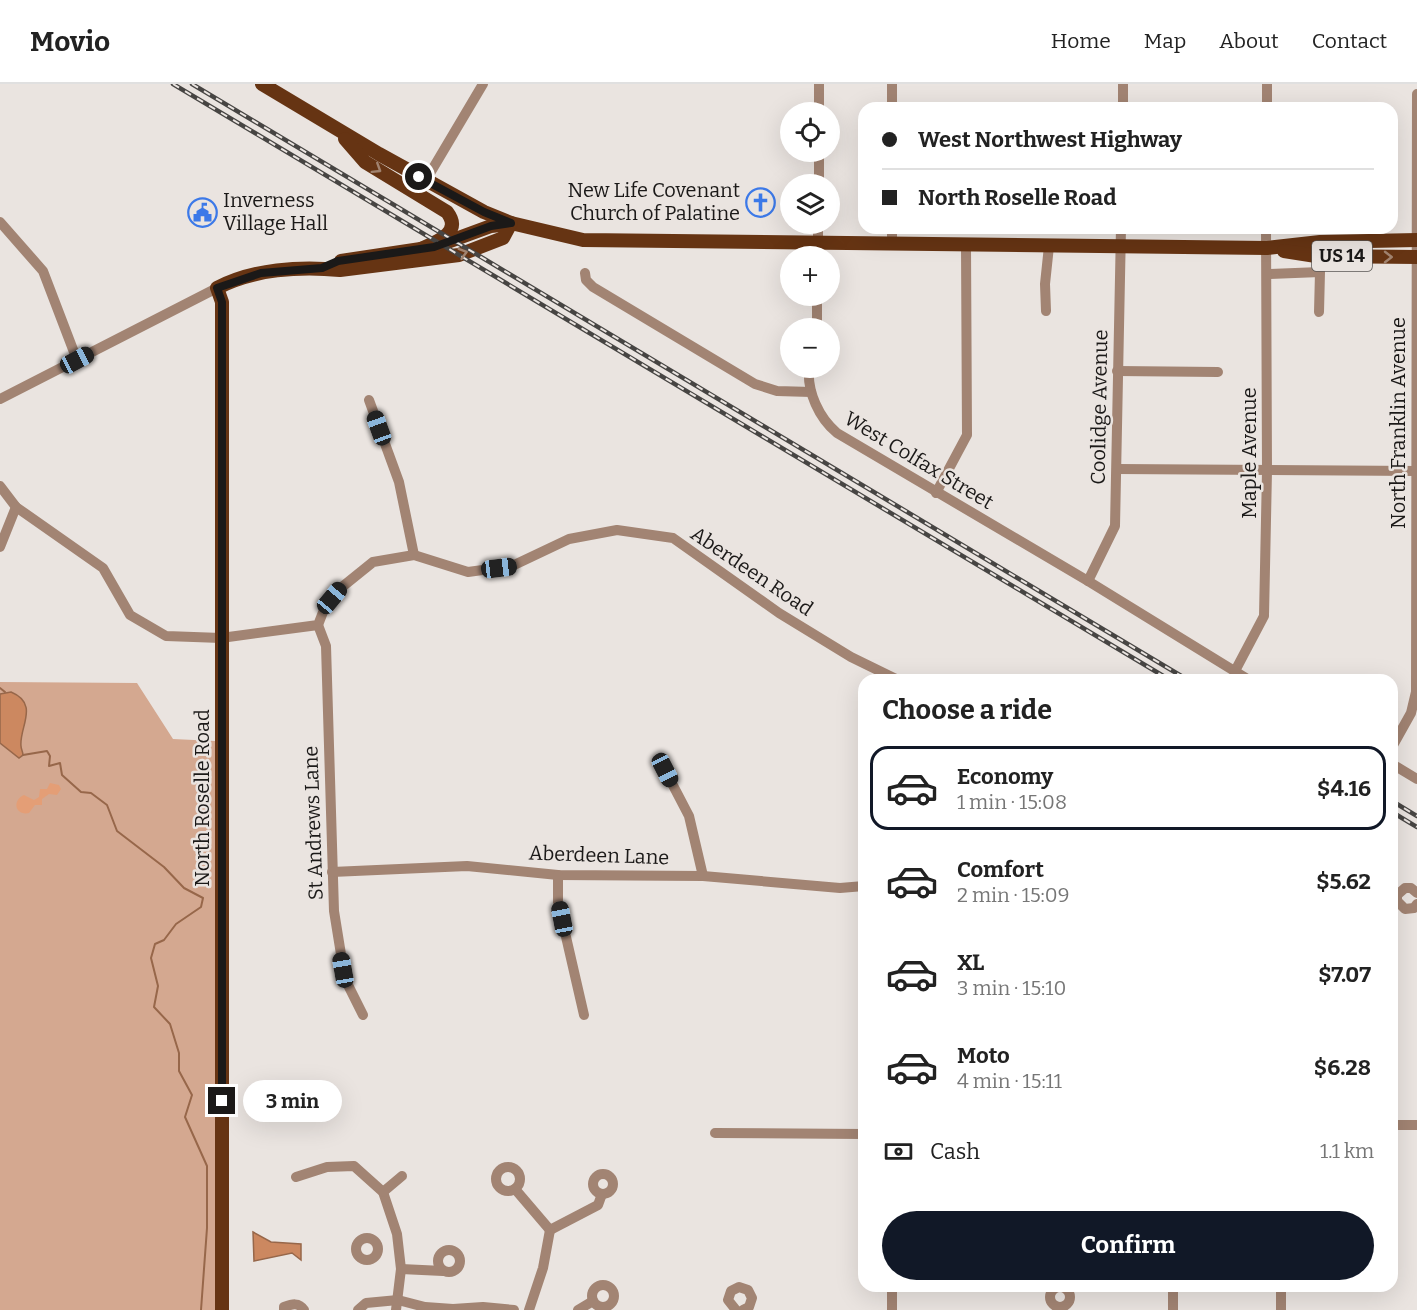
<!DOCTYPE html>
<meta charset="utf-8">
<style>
:root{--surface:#fff;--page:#f2f2f2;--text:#222;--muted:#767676;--line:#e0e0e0;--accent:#111827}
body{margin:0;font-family:Bitter,serif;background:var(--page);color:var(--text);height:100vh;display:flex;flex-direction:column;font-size:22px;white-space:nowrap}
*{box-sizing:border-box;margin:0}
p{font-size:20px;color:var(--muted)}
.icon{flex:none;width:33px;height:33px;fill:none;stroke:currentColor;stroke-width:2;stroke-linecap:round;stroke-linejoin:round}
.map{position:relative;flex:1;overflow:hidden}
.panel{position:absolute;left:858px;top:590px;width:540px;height:618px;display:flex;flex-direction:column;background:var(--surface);border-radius:18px;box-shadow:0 6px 24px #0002}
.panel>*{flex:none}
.hud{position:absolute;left:858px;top:18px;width:540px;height:132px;border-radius:18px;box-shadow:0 6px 24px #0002;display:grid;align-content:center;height:132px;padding:0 24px;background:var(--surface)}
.controls{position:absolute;left:780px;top:18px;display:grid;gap:12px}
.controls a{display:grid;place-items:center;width:60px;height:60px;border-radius:50%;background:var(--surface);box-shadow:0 6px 24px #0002;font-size:30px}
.end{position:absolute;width:27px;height:27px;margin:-14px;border:8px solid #1b1918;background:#fff;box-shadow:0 0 0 3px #fff}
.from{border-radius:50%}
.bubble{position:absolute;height:42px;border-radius:21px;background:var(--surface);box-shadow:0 6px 24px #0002;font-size:20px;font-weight:700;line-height:42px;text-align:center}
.car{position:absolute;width:18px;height:36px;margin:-18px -9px;border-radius:8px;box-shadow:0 0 4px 2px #0007;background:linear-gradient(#222 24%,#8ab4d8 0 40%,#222 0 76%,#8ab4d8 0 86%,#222 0)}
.hud b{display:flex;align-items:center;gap:21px;height:57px;font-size:22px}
.hud b+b{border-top:2px solid var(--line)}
.hud i{width:15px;height:15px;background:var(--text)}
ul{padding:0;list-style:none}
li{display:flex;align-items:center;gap:18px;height:84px;margin:0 12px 9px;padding:0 12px;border:3px solid transparent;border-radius:18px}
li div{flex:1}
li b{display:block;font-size:22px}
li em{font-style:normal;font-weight:700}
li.on{border-color:var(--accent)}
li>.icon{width:54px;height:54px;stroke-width:1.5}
h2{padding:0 24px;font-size:27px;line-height:72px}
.pay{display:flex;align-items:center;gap:15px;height:66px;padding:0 24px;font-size:22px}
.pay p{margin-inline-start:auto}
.button{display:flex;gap:12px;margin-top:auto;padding:12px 24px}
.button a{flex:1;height:69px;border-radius:36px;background:var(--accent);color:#fff;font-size:24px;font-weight:700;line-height:69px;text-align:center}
header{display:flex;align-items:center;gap:36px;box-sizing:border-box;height:84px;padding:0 30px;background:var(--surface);border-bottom:2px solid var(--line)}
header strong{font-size:28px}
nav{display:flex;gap:33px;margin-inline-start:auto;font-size:21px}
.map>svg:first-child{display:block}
</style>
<header>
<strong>Movio</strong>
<nav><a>Home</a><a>Map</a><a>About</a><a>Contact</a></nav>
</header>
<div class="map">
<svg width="1417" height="1226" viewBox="0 0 1417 1226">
<rect width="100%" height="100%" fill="#eae4e0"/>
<path fill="#d4a890" d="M0,598L137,599L173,655L215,657V1226H0Z"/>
<path fill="#e49e76" d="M50,699L59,701L61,705L57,711L49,710L42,715V721H35L29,729C16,732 11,717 24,711L34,716L39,713L40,705H47Z"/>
<g fill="#cc8860" stroke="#97674a" stroke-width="1.5">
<path d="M11,608C40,620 19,643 21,662C21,665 23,668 23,671L19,674L0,659V610Z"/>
<path d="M253,1148L271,1158L301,1160V1176L292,1169L254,1177Z"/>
</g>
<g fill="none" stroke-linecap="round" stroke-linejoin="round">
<g stroke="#97674a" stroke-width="2">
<path d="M0,604L5,608"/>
<path d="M23,671L47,667L50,672L49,682L60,679L62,691L81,708L91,709L107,721L117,747L164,783L184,804L203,814L201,823L176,840L164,856L155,860L151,874L158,902L154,923L170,940L179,969V987L192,1011L185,1033L207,1082V1144L201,1226"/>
</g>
<g stroke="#a28473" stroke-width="10">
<path d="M819,0V28"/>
<path d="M892,24V0"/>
<path d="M1123,24V0"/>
<path d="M1267,24V0"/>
<path d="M426,96L483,0"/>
<path d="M819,100V68"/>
<path d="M0,138L43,187L77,276"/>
<path d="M892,144V160"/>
<path d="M818,172V140"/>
<path d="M585,189L586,196L593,203L755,300L777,307L811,308"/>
<path d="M1267,190L1320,188L1319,228"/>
<path d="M1046,227L1045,200L1049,162"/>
<path d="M817,244V212"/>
<path d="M809,284C807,308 819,334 837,349L1088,497L1249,596"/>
<path d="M1117,287L1218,288"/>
<path d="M0,315L217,204"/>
<path d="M369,316L399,398L414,471"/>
<path d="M1117,385L1417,387"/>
<path d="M0,402L16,423L103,484L130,531L166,552L221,554L318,541L325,523L342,503L373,478L414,471L468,488L512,482L569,455L617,446L673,454L779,529L851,573L898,596"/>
<path d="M936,409L967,351L966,162"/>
<path d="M0,463L16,423"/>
<path d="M1088,497L1115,442L1121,144"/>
<path d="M318,541L326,562L334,827L345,895L363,931"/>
<path d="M1235,587L1264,532L1267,387L1266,144"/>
<path d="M1392,663L1411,629L1416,608L1417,10"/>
<path d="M1392,680L1417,695"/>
<path d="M665,686L689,732L703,792"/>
<path d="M332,788L467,782L558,791L703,792L840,804L864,802"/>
<path d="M558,791V818L584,931"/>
<path d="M1417,809L1411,804H1405L1397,811V817L1405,825L1414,824L1417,820"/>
<path d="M1392,1041H1417"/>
<path d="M715,1049L864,1050"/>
<circle cx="508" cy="1095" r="12"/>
<circle cx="603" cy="1100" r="10"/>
<path d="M296,1093L327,1083L354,1082L383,1108L397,1150L401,1185L396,1226"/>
<path d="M515,1105L550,1146"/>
<path d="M1392,1105V1136"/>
<path d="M383,1108L402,1092"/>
<path d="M550,1146L598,1121L602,1110"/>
<circle cx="367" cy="1165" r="11"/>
<circle cx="449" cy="1177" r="11"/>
<path d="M401,1185L443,1187"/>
<circle cx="603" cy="1212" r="11"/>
<path d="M1173,1202V1226"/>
<circle cx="1060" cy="1213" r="10"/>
<path d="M284,1226V1223C292,1220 299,1218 304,1226"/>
<path d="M358,1226L366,1219L398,1216L425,1223L453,1225L483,1223L514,1226"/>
<path d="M529,1226L543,1184L550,1146"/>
<path d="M578,1226L593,1217"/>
<path d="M736,1226L728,1216L731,1207L739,1203L748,1206L752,1214L749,1223L743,1226"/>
<path d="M892,1226V1202"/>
<path d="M1281,1226V1202"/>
</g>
<g stroke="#663413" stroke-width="14">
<path d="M262,0L379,70L484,128L511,139L583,156L1267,164L1320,158L1417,156"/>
<path d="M345,55L365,78L447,128C463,149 436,158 421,165"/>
<path d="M1284,167L1316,172L1417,173"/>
<path d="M341,177L434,163L491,142L509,140"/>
<path d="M222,1226V218L217,204C253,185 300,182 340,186L459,171L503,154L511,139"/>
</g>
<defs>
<g id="rail">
<path d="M173,0L1170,596"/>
<path d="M192,0L1188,596"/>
<path d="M1392,717L1417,732"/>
<path d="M1392,728L1417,743"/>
</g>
</defs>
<use href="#rail" stroke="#474543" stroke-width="4.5"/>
<use href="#rail" stroke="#eae4e0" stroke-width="2" stroke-dasharray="7" stroke-linecap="butt"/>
</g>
<defs><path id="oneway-chevron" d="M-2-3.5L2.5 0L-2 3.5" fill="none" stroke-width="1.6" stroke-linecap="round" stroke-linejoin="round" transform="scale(1.5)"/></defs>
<g stroke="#a1836f">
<use href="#oneway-chevron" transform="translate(377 85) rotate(32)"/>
<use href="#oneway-chevron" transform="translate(463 169) rotate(-16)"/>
<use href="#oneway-chevron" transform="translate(1388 173)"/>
</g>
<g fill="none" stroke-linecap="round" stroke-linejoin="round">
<path stroke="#1b1918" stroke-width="8" d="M222,1017V218L217,204L261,189L322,184L338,177L434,163L491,142L511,139L484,128L419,93"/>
</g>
<defs>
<symbol id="church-ring" viewBox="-11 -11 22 22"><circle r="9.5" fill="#eae4e0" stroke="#3c79e8" stroke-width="1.5"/><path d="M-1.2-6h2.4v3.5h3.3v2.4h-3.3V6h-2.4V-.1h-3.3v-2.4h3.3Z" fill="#3c79e8"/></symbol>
<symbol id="civic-ring" viewBox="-11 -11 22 22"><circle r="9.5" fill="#eae4e0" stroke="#3c79e8" stroke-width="1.5"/><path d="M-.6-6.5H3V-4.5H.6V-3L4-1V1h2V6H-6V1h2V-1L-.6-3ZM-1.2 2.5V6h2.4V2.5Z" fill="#3c79e8"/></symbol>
</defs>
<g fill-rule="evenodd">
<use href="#church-ring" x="744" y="102" width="33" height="33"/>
<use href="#civic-ring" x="186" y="112" width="33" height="33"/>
</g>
<g text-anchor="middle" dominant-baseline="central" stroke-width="5" stroke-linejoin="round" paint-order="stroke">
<rect fill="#eae4e0" stroke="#595654" stroke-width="1.5" x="1312" y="157" width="60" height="30" rx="4.5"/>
<g font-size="18" font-weight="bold" fill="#1b1918">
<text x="1342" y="172">US 14</text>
</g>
<g font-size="20" fill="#1b1918" stroke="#eae4e0" text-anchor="end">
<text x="740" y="106">New Life Covenant<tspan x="740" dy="23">Church of Palatine</tspan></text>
<text x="223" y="116" text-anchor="start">Inverness<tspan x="223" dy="23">Village Hall</tspan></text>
</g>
<g font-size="20" fill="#1b1918" stroke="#eae4e0">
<text transform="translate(1099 323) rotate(-89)">Coolidge Avenue</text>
<text transform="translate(1398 339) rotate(-90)">North Franklin Avenue</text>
<text transform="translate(1249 369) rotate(-90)">Maple Avenue</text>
<text transform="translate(919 376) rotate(31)">West Colfax Street</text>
<text transform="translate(752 487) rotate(34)">Aberdeen Road</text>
<text transform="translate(202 714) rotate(-90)">North Roselle Road</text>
<text transform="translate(313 739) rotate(-92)">St Andrews Lane</text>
<text transform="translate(599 771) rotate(2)">Aberdeen Lane</text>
</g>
</g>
</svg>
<div class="controls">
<a><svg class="icon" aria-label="locate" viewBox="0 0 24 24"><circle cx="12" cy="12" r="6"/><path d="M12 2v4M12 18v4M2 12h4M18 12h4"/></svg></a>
<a><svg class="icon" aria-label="layers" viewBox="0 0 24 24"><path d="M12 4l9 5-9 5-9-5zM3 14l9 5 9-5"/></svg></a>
<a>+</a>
<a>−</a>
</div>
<i class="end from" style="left:419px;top:93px"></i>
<i class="end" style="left:222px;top:1017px"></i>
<div class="bubble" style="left:243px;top:996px;width:99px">3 min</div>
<i class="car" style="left:77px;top:276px;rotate:62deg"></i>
<i class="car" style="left:379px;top:344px;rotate:340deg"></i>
<i class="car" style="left:499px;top:484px;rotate:83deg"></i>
<i class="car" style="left:332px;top:514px;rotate:40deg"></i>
<i class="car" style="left:665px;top:686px;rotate:153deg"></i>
<i class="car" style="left:562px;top:835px;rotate:349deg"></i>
<i class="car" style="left:343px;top:886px;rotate:350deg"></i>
<div class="hud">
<b><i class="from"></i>West Northwest Highway</b>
<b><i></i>North Roselle Road</b>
</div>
<section class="panel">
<h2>Choose a ride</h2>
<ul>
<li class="on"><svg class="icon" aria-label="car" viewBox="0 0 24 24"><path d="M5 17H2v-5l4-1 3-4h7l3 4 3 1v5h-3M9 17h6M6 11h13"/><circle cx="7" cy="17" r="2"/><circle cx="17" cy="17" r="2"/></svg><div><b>Economy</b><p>1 min · 15:08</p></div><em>$4.16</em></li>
<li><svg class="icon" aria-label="car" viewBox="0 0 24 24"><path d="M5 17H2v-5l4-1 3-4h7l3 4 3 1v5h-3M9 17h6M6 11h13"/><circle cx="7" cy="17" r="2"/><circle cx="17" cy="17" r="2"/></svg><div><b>Comfort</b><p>2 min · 15:09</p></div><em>$5.62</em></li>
<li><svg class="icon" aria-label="car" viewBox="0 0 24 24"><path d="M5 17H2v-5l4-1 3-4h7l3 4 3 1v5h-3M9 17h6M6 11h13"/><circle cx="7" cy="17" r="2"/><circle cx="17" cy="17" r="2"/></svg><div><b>XL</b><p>3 min · 15:10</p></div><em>$7.07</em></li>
<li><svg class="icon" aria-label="car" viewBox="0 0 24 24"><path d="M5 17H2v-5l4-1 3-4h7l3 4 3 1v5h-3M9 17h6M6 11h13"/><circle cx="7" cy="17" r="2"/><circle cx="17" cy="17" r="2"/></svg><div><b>Moto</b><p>4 min · 15:11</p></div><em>$6.28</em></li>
</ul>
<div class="pay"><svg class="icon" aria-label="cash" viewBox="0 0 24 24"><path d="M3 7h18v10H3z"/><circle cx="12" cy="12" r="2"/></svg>Cash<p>1.1 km</p></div>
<div class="button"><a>Confirm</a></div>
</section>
</div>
